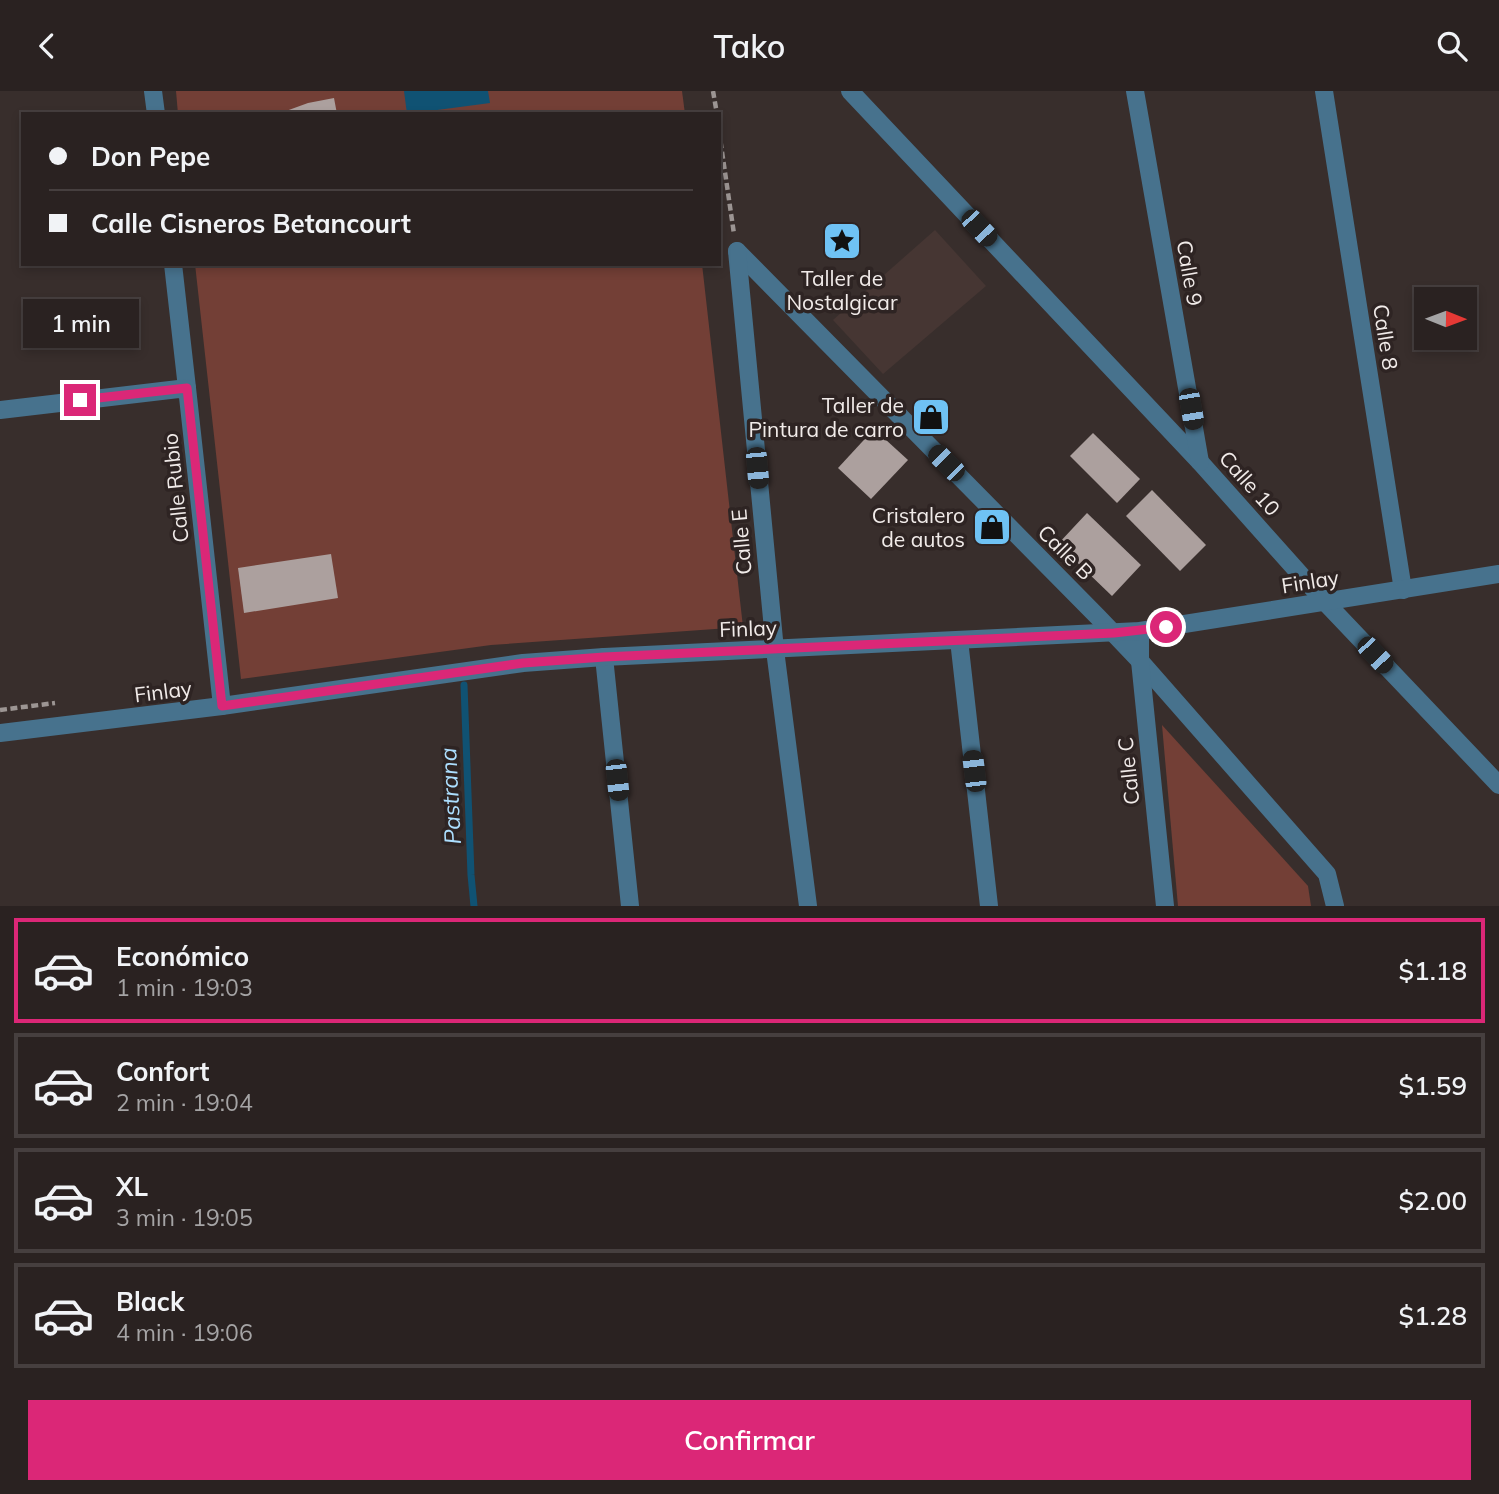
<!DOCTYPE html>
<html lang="es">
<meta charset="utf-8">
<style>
:root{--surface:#2a2221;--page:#362f2e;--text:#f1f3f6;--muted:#a5a4a5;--line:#463f3f;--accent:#db2777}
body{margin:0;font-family:Mulish,sans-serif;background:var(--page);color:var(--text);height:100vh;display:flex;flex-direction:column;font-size:26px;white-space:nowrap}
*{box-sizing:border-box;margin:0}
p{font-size:23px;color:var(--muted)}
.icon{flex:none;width:38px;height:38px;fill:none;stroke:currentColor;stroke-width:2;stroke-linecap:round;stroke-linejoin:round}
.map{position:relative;height:815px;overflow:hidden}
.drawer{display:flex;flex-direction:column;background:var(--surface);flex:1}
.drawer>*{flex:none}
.top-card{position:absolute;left:21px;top:21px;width:700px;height:154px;border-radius:0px;box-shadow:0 4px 10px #0003,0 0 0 2px var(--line);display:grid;align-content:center;height:154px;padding:0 28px;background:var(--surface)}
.needle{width:46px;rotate:91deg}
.fabs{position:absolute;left:1414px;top:196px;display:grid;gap:14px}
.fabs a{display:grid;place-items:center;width:63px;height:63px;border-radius:0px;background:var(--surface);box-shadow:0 4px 10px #0003,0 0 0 2px var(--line);font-size:35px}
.end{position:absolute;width:32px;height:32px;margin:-16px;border:9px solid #db2777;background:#fff;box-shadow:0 0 0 4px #fff}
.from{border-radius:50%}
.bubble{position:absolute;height:49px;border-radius:0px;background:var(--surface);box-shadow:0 4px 10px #0003,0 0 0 2px var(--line);font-size:23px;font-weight:600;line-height:49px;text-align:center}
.car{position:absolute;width:21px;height:42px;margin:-21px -10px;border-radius:9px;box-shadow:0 0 5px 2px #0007;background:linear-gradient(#222 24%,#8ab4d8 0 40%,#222 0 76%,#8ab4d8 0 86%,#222 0)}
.top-card b{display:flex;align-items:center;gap:24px;height:66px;font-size:26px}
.top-card b+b{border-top:2px solid var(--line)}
.top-card i{width:18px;height:18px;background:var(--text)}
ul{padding:12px 0 0;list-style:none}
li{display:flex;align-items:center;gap:21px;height:105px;margin:0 14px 10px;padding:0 14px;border:4px solid var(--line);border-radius:0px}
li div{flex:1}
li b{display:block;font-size:26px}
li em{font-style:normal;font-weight:600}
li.on{border-color:var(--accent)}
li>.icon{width:63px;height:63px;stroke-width:1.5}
.button{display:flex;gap:14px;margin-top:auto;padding:14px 28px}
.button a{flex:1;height:80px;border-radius:0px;background:var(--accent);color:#fff;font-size:28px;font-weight:600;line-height:80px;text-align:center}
header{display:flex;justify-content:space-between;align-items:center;height:91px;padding:0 28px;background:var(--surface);font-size:32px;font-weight:600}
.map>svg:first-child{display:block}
</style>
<header><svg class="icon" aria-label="back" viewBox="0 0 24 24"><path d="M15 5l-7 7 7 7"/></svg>Tako<svg class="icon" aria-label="search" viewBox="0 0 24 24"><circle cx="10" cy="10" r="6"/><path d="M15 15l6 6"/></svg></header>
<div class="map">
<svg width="1499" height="815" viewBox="0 0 1499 815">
<rect width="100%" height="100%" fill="#382e2c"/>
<path fill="#463633" d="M935,139L986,195L883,283L833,229Z"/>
<g fill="#733f36">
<path d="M176,0H682L685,23H178Z"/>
<path d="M195,173H702L743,536L491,554L241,588Z"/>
<path d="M1162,634L1308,795L1311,815H1178Z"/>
</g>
<path fill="#105273" d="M404,0H488L490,12L407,23Z"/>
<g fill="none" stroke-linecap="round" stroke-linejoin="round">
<path stroke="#105273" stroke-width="7" d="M464,594L471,784L474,815"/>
</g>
<g fill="#aca09e">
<path d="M334,7L337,23H282L286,20L308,12Z"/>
<path d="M874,338L908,369L871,408L838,377Z"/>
<path d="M1093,342L1140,388L1117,412L1070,365Z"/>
<path d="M1152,399L1206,454L1180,480L1126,425Z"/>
<path d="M1087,422L1141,474L1112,505L1058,453Z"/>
<path d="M331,463L338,507L244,522L238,477Z"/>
</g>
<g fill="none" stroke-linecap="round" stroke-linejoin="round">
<g stroke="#9c9593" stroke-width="4.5" stroke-dasharray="7 3.5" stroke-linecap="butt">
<path d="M713,0L717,23"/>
<path d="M719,40L734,143"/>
<path d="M0,619L55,612"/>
</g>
<g stroke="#47728d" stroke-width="18">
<path d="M153,0L156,23"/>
<path d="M850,0L1200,371L1325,511L1499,694"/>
<path d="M1135,0L1200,371"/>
<path d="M1324,0L1403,499"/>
<path d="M737,160L1098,526L1140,570L1327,783L1335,815"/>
<path d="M737,160L775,559L808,815"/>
<path d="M173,173L187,297"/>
<path d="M1140,540V570L1165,815"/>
<path d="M959,549L989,815"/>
<path d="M604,566L630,815"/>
</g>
<g stroke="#47728d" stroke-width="18">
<path d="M0,319L187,297L222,615"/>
<path d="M0,642L222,615L523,572L604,566L1140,540L1499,483"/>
</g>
</g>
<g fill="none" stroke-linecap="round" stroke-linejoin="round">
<path stroke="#db2777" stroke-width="9" d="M80,309L187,297L222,615L523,572L604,566L1114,542L1166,536"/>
</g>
<defs>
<symbol id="sight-square" viewBox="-11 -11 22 22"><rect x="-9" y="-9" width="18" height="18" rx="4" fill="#6fc2f4" stroke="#2e2423"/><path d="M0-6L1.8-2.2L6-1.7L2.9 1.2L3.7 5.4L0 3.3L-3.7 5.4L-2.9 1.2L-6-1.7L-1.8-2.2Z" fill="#111"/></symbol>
<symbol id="shop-square" viewBox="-11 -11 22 22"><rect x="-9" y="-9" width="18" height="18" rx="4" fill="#6fc2f4" stroke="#2e2423"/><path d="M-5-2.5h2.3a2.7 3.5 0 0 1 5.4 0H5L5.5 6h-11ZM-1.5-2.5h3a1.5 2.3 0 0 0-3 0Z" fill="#111"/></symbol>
</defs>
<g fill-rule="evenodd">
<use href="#sight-square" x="820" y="128" width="44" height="44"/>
<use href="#shop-square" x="909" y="304" width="44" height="44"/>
<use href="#shop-square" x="970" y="414" width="44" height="44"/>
</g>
<g text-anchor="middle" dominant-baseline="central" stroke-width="7" stroke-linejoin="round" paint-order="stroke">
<g font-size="21" fill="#f1ebe9" stroke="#2e2423">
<text transform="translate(1190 182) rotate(80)">Calle 9</text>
<text transform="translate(1386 246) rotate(81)">Calle 8</text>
<text transform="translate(1250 392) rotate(48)">Calle 10</text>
<text transform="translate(175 397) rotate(-96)">Calle Rubio</text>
<text transform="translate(741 451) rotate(-95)">Calle E</text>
<text transform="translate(1066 461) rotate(45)">Calle B</text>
<text transform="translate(1310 490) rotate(-9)">Finlay</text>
<text transform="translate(748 537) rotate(-2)">Finlay</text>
<text transform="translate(163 600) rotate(-7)">Finlay</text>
<text transform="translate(1128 680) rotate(-96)">Calle C</text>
</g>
<g font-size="21" fill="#f1ebe9" stroke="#2e2423" text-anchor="end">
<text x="842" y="187" text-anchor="middle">Taller de<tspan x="842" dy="24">Nostalgicar</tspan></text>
<text x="904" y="314">Taller de<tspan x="904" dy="24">Pintura de carro</tspan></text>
<text x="965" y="424">Cristalero<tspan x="965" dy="24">de autos</tspan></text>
</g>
<g font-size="23" font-style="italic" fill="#acdefe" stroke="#2e2423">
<text transform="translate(450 705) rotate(-93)">Pastrana</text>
</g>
</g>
</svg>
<div class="fabs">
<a><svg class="needle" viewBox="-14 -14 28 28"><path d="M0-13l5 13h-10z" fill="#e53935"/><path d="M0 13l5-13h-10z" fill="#a5a4a5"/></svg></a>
</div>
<i class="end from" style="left:1166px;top:536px"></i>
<i class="end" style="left:80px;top:309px"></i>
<div class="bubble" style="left:23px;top:208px;width:116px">1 min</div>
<i class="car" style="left:979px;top:137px;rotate:137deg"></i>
<i class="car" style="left:1191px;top:318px;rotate:170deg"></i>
<i class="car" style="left:946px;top:372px;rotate:315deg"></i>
<i class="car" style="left:757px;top:377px;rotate:175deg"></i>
<i class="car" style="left:1375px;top:564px;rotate:137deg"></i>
<i class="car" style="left:974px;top:680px;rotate:353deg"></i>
<i class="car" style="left:617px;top:689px;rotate:174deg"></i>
<div class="top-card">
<b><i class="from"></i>Don Pepe</b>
<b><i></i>Calle Cisneros Betancourt</b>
</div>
</div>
<section class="drawer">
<ul>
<li class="on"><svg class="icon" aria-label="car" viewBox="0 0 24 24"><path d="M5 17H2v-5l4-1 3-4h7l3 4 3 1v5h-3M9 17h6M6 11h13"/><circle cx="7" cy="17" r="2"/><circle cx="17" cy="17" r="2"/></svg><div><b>Económico</b><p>1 min · 19:03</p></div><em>$1.18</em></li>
<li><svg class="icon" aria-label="car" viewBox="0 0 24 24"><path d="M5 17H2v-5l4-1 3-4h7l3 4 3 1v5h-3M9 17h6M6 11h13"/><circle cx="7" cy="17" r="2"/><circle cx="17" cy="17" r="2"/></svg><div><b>Confort</b><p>2 min · 19:04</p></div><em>$1.59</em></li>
<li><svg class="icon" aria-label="car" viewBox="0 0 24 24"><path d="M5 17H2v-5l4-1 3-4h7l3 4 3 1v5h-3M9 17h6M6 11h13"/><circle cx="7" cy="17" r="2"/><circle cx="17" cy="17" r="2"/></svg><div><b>XL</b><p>3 min · 19:05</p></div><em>$2.00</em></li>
<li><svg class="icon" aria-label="car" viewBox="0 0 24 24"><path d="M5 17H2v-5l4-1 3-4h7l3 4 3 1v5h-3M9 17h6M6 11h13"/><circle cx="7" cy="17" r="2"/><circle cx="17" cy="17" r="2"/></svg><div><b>Black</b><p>4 min · 19:06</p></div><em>$1.28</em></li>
</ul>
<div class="button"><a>Confirmar</a></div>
</section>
